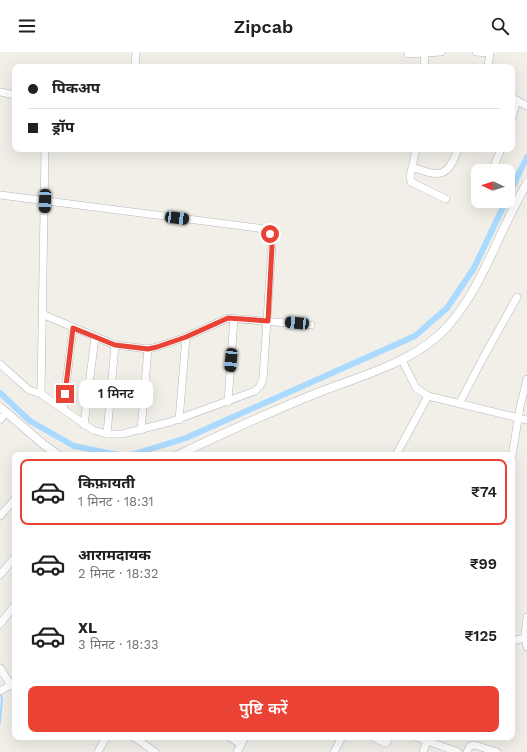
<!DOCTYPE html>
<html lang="hi">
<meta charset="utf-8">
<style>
:root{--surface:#fff;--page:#f6f6f6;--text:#202124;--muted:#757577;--line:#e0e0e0;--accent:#ea4335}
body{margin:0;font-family:"Work Sans","Noto Sans Devanagari",sans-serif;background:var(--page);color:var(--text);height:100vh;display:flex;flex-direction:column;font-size:15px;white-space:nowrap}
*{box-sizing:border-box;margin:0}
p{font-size:13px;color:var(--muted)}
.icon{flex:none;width:22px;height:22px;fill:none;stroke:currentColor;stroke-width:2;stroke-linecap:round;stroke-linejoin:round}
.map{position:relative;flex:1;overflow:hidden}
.details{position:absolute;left:12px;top:400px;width:503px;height:288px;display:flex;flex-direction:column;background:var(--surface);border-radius:8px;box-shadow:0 4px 16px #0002}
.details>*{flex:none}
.banner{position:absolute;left:12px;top:12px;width:503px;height:88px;border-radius:8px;box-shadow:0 4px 16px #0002;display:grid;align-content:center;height:88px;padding:0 16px;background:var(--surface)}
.needle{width:26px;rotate:274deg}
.fabs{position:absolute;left:471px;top:112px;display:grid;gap:8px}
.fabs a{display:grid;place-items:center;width:44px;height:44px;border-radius:8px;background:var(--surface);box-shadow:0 4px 16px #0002;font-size:20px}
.end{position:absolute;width:18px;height:18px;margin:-9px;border:5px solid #ea4335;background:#fff;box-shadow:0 0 0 2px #fff}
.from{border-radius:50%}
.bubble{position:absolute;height:28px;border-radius:8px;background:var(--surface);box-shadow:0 4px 16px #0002;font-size:13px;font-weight:600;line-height:28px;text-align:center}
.car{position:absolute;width:12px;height:24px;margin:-12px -6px;border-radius:5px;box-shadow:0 0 3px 1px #0007;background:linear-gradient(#222 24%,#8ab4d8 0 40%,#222 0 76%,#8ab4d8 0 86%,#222 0)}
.banner b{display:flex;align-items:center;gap:14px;height:38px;font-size:15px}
.banner b+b{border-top:1px solid var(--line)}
.banner i{width:10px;height:10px;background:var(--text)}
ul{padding:7px 0 0;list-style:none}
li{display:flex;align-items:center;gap:12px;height:66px;margin:0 8px 6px;padding:0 8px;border:2px solid transparent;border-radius:8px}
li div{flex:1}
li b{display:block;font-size:15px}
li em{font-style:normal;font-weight:600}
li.active{border-color:var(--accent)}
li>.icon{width:36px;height:36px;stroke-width:1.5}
.cta{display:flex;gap:8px;margin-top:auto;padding:8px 16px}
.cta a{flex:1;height:46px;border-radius:8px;background:var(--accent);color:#fff;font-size:16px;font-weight:600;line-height:46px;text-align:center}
header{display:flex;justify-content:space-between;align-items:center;height:52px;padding:0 16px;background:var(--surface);font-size:18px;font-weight:600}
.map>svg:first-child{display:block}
</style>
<header><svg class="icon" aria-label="menu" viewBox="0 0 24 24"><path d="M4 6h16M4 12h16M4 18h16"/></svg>Zipcab<svg class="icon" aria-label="search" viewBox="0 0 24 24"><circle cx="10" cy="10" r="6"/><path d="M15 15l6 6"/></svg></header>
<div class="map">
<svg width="527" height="700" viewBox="0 0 527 700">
<rect width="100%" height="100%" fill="#f1efe8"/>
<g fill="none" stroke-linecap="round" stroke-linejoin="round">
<path stroke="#aadaff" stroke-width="2" d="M0,642L2,646L0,671"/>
<g stroke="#aadaff" stroke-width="6">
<path d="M508,144L527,105"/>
<path d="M0,341L30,369L74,394L118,403"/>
<path d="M131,403L186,386L415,284L447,256L474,216L506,149"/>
</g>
<defs>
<g id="minor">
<path d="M476,0L490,1"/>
<path d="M408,2L441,0"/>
<path d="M135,15L136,0"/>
<path d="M424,15L425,1"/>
<path d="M488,15L490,0"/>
<path d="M0,40L15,43"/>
<path d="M512,46L527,54"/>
<path d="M512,65L517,48"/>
<path d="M416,97L410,125L411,130L446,147"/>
<path d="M412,115C440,125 447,127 458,97"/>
<path d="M492,119L501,97"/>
<path d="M0,143L258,176C270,179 270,181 272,194L263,327L260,334L255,339L170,370L122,382H107L93,378L41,342L29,338L0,312"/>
<path d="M42,262L115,293L148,297L157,295L186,285L228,266L311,273"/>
<path d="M402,308L416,336L428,344L527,368"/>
<path d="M41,342L45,97"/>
<path d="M228,350L234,266"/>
<path d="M459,352L482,308L517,245"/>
<path d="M63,357L73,276"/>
<path d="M0,368L6,360"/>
<path d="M179,368L186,285"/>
<path d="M84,373L95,285"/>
<path d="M141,378L148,297"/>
<path d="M107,382L115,293"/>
<path d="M396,403L428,344"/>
<path d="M512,404L520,355L527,327"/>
<path d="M0,464L15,447"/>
<path d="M0,523L15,505"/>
<path d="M527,565L525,583L527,595"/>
<path d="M0,572L15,553"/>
<path d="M512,589L525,586"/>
<path d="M0,616L11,633"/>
<path d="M0,639L11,633L15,629"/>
<path d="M134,685L155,700"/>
<path d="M230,685L241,693"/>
<path d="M373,685L385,691L387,690L389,685"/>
<path d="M417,685L427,689"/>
<path d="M98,700L106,685"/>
<path d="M237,700L245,685"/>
<path d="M334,700L342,685"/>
<path d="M423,700L427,689L458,700"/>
<path d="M467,700L470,694L475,693L497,700"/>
</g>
<g id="tertiary">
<path d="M0,355L43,392L58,403"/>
<path d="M178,403C224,381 270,360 317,341C360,324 416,310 448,274C484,233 499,178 527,131"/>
</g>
</defs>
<use href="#minor" stroke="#b5b8bc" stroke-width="8"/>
<use href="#tertiary" stroke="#b5b8bc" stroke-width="9"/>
<use href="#minor" stroke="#fff" stroke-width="7"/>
<use href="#tertiary" stroke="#fff" stroke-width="8"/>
</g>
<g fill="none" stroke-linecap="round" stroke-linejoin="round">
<path stroke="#ea4335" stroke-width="5" d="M65,342L73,276L115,293L148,297L157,295L186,285L228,266L268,269L272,194L270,182"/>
</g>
</svg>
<div class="fabs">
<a><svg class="needle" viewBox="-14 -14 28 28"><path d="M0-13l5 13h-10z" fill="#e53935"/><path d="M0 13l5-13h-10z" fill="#757577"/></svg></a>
</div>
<i class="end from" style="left:270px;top:182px"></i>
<i class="end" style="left:65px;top:342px"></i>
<div class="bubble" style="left:79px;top:328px;width:74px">1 मिनट</div>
<i class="car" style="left:45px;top:149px;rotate:182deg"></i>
<i class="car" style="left:177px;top:166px;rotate:97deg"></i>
<i class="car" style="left:297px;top:271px;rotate:275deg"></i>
<i class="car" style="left:231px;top:308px;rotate:185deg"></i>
<div class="banner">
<b><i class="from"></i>पिकअप</b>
<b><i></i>ड्रॉप</b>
</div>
<section class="details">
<ul>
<li class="active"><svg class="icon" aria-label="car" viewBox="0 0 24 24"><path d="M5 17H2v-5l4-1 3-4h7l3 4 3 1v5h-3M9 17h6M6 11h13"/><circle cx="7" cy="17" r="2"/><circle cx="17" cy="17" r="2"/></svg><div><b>किफ़ायती</b><p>1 मिनट · 18:31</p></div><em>₹74</em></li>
<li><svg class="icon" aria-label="car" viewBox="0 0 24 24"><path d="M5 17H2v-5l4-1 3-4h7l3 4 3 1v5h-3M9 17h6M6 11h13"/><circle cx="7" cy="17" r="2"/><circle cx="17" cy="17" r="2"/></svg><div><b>आरामदायक</b><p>2 मिनट · 18:32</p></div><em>₹99</em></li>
<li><svg class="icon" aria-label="car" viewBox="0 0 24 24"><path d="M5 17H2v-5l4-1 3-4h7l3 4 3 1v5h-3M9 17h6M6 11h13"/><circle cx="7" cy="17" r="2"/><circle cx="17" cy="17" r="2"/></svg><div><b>XL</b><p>3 मिनट · 18:33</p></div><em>₹125</em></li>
</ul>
<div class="cta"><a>पुष्टि करें</a></div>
</section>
</div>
